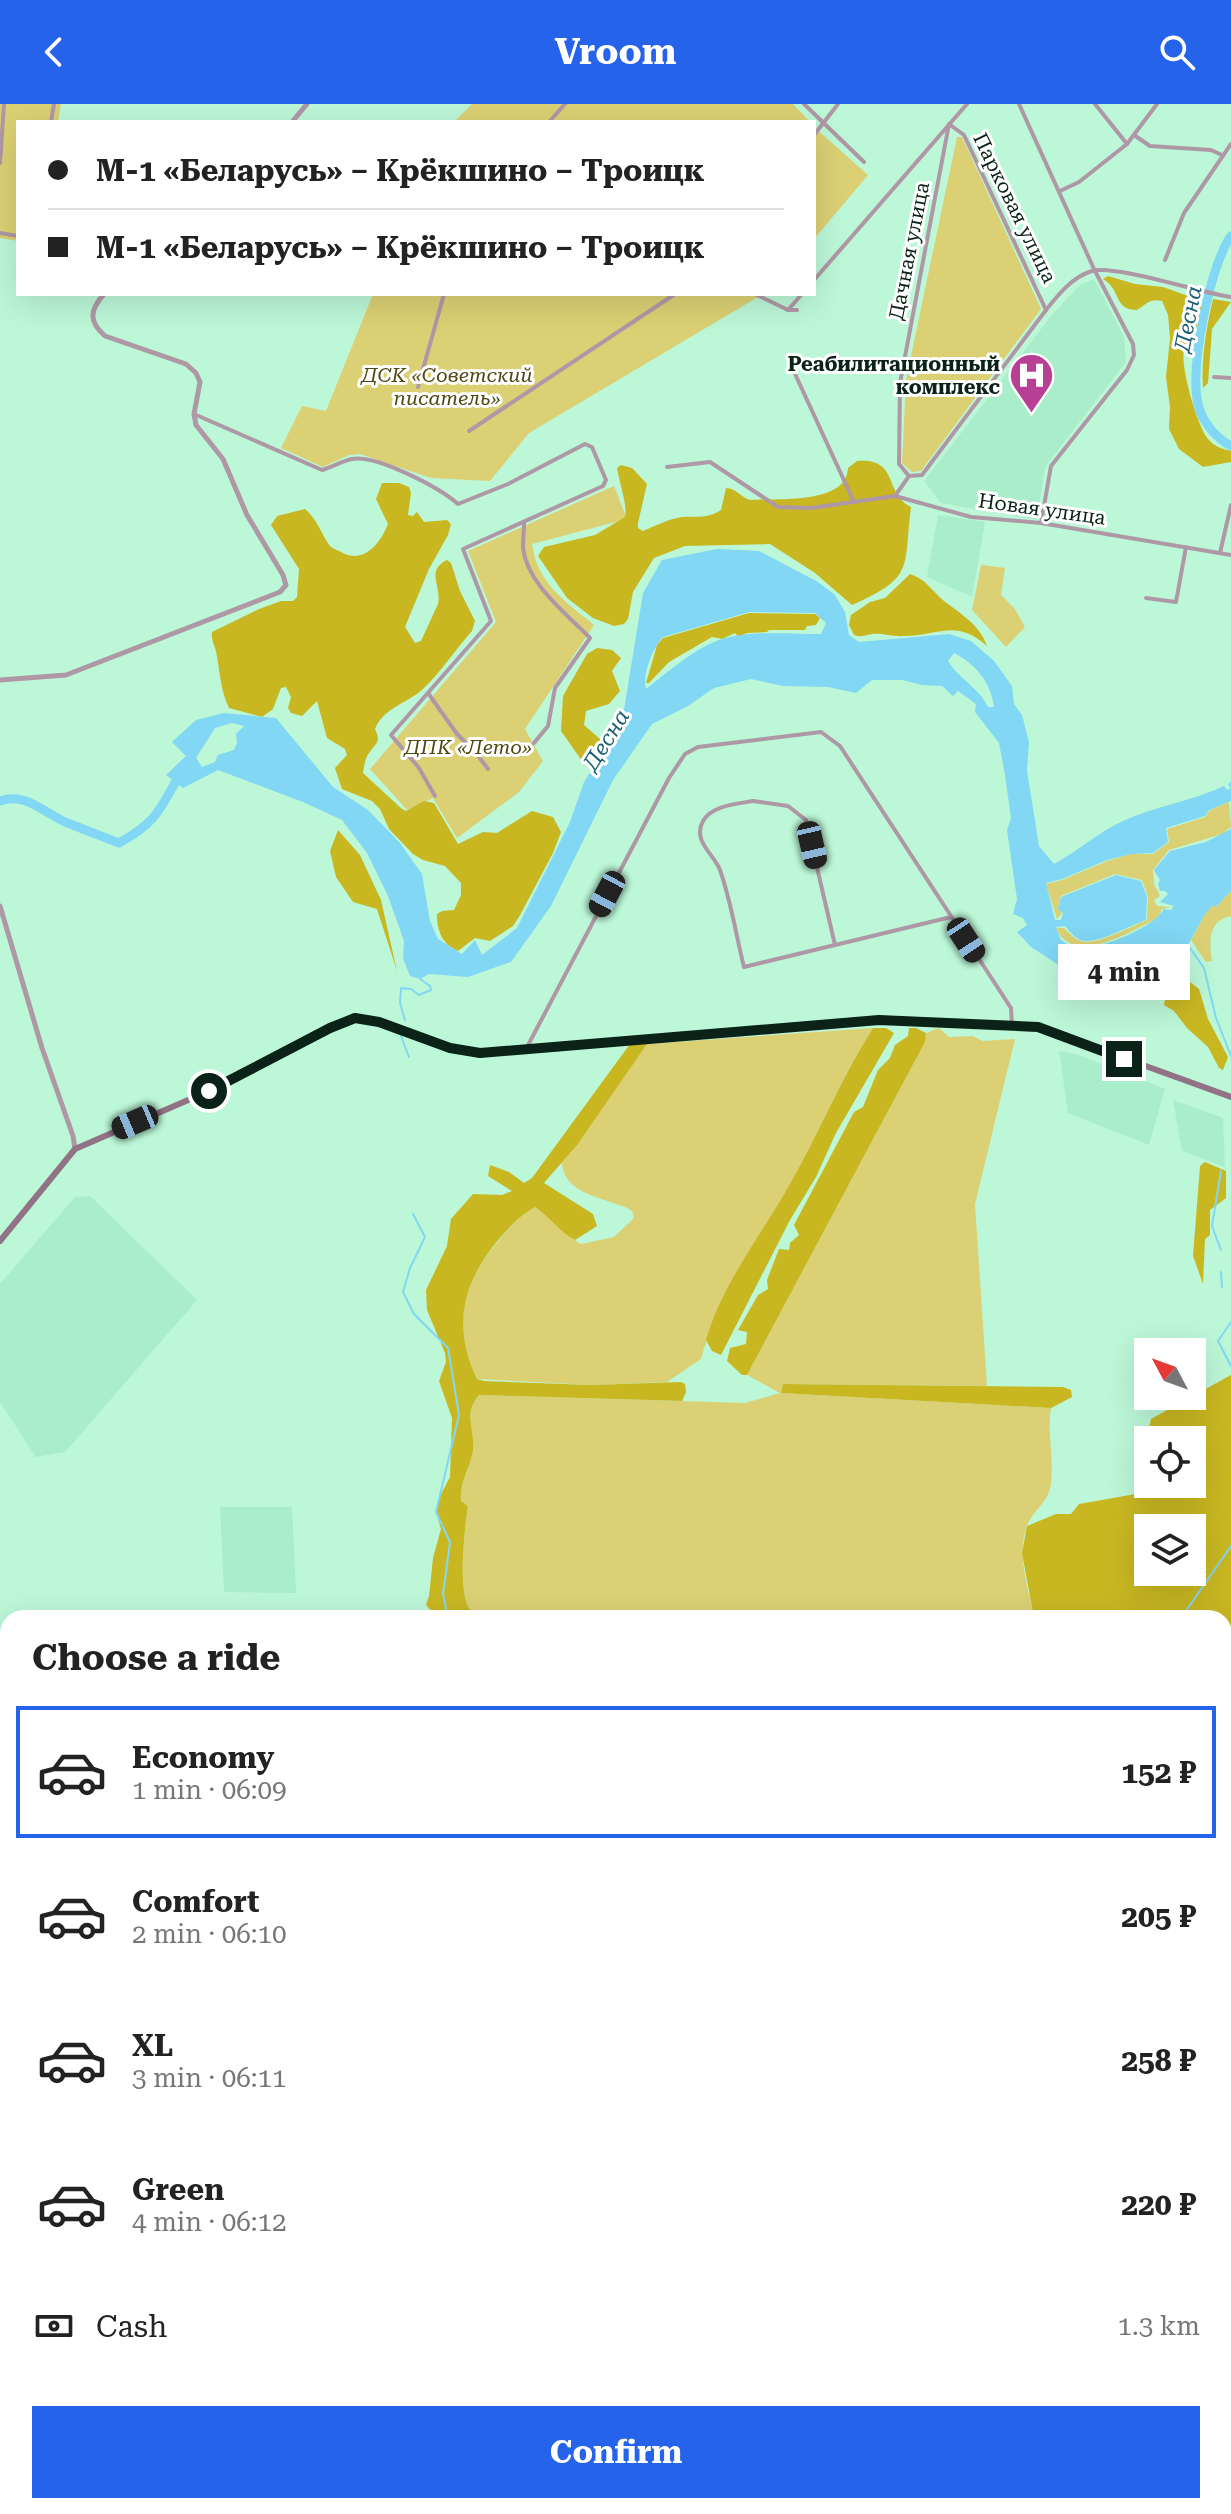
<!DOCTYPE html>
<meta charset="utf-8">
<style>
:root{--surface:#fff;--page:#f6f6f6;--text:#222;--muted:#767676;--line:#e0e0e0;--accent:#2563eb}
body{margin:0;font-family:"Roboto Serif",serif;background:var(--page);color:var(--text);height:100vh;display:flex;flex-direction:column;font-size:30px;white-space:nowrap}
*{box-sizing:border-box;margin:0}
p{font-size:26px;color:var(--muted)}
.icon{flex:none;width:44px;height:44px;fill:none;stroke:currentColor;stroke-width:2;stroke-linecap:round;stroke-linejoin:round}
.map{position:relative;flex:1;overflow:hidden}
.sheet{position:absolute;left:0px;top:1506px;width:1232px;height:904px;display:flex;flex-direction:column;background:var(--surface);border-radius:24px 24px 0 0;box-shadow:0 8px 32px #0002}
.sheet>*{flex:none}
.banner{position:absolute;left:16px;top:16px;width:800px;height:176px;border-radius:0px;box-shadow:0 8px 32px #0002;display:grid;align-content:center;height:176px;padding:0 32px;background:var(--surface)}
.needle{width:52px;rotate:311deg}
.tools{position:absolute;left:1134px;top:1234px;display:grid;gap:16px}
.tools a{display:grid;place-items:center;width:72px;height:72px;border-radius:0px;background:var(--surface);box-shadow:0 8px 32px #0002;font-size:40px}
.end{position:absolute;width:36px;height:36px;margin:-18px;border:10px solid #0a2217;background:#fff;box-shadow:0 0 0 4px #fff}
.from{border-radius:50%}
.bubble{position:absolute;height:56px;border-radius:0px;background:var(--surface);box-shadow:0 8px 32px #0002;font-size:26px;font-weight:700;line-height:56px;text-align:center}
.car{position:absolute;width:24px;height:48px;margin:-24px -12px;border-radius:10px;box-shadow:0 0 6px 2px #0007;background:linear-gradient(#222 24%,#8ab4d8 0 40%,#222 0 76%,#8ab4d8 0 86%,#222 0)}
.banner b{display:flex;align-items:center;gap:28px;height:76px;font-size:30px}
.banner b+b{border-top:2px solid var(--line)}
.banner i{width:20px;height:20px;background:var(--text)}
ul{padding:0;list-style:none}
li{display:flex;align-items:center;gap:24px;height:132px;margin:0 16px 12px;padding:0 16px;border:4px solid transparent;border-radius:0px}
li div{flex:1}
li b{display:block;font-size:30px}
li em{font-style:normal;font-weight:700}
li.on{border-color:var(--accent)}
li>.icon{width:72px;height:72px;stroke-width:1.5}
h2{padding:0 32px;font-size:36px;line-height:96px}
.pay{display:flex;align-items:center;gap:20px;height:88px;padding:0 32px;font-size:30px}
.pay p{margin-inline-start:auto}
.button{display:flex;gap:16px;margin-top:auto;padding:16px 32px}
.button a{flex:1;height:92px;border-radius:0px;background:var(--accent);color:#fff;font-size:32px;font-weight:700;line-height:92px;text-align:center}
header{display:flex;justify-content:space-between;align-items:center;height:104px;padding:0 32px;background:var(--accent);color:#fff;font-size:36px;font-weight:700}
.map>svg:first-child{display:block}
</style>
<header><svg class="icon" aria-label="back" viewBox="0 0 24 24"><path d="M15 5l-7 7 7 7"/></svg>Vroom<svg class="icon" aria-label="search" viewBox="0 0 24 24"><circle cx="10" cy="10" r="6"/><path d="M15 15l6 6"/></svg></header>
<div class="map">
<svg width="1231" height="2410" viewBox="0 0 1231 2410">
<rect width="100%" height="100%" fill="#bcf7d8"/>
<g fill="#aaedcb">
<path d="M1094,175L1124,233L1126,258L1045,363L1037,416L941,399L924,377L1051,212L1080,181Z"/>
<path d="M938,411L985,418L972,493L927,473Z"/>
<path d="M1059,947L1076,950L1165,985L1149,1041L1068,1009Z"/>
<path d="M1173,996L1223,1014L1225,1063L1182,1047Z"/>
<path d="M90,1092L197,1196L65,1348L36,1353L0,1298V1180L75,1093Z"/>
<path d="M220,1403H292L296,1489L224,1488Z"/>
<path d="M0,2170L8,2172V2315L0,2312Z"/>
</g>
<g fill="#dcd074">
<path d="M0,0H61L58,18H18V137L0,134Z"/>
<path d="M472,0H793L810,18H454Z"/>
<path d="M814,23L868,71L814,135Z"/>
<path d="M957,33H962L1041,205L921,367L912,368L902,359L906,276Z"/>
<path d="M373,190H763L529,329L490,377L431,374L360,350L349,351L323,363L281,344L302,302L326,307Z"/>
<path d="M614,382L627,415L532,440C537,479 565,497 594,521L525,625L543,657L519,688L457,734L433,694L407,706L370,665L496,518L468,447Z"/>
<path d="M981,461L1005,464L1001,491L1015,505L1025,523L1006,543L972,506Z"/>
<path d="M1229,698L1231,723L1222,730L1169,746L1153,766L1154,780L1160,792L1154,796L1157,802L1171,803L1162,805L1158,814C1131,827 1073,864 1056,824H1064C1070,830 1076,837 1085,838C1100,839 1132,822 1147,816L1148,793L1142,776L1115,770L1061,792L1058,804L1062,809L1057,815L1046,780L1062,776L1107,757L1131,750H1153L1169,738L1167,725L1205,713L1210,706Z"/>
<path d="M1231,787V812C1208,817 1209,837 1212,857L1206,858L1191,836L1205,810L1213,801L1216,803Z"/>
<path d="M873,924C841,974 819,1029 790,1081C758,1137 718,1192 701,1255L667,1278L590,1281L477,1275C452,1223 461,1180 498,1137C510,1123 519,1112 535,1103C552,1114 563,1130 581,1140L614,1133L634,1114L632,1107L627,1104C602,1093 564,1090 562,1059L647,940Z"/>
<path d="M939,924L949,933L972,932L983,937L1015,935L975,1100L987,1282L783,1280L782,1289L1051,1304C1047,1330 1054,1353 1051,1379C1050,1397 1033,1406 1027,1422C1016,1450 1029,1486 1034,1514H496C489,1512 478,1512 472,1507C456,1496 465,1421 468,1402L461,1397C459,1379 470,1364 473,1347C476,1329 462,1311 479,1291L745,1299L780,1289L747,1271L925,938L926,929Z"/>
</g>
<g fill="#c9b722" fill-rule="evenodd">
<path d="M1108,172L1135,180L1163,183L1199,196L1202,200C1204,217 1189,231 1184,247C1180,262 1198,325 1209,336C1215,343 1223,345 1231,347V358L1203,363L1179,345L1169,325L1170,303L1166,273L1170,234L1168,211L1162,197C1151,194 1146,200 1137,206C1113,206 1122,186 1103,175Z"/>
<path d="M1213,195L1231,198L1212,225L1208,279L1203,284C1201,257 1206,224 1213,195Z"/>
<path d="M857,357C900,354 883,389 911,403C903,464 916,473 852,501L815,469L770,440L685,442L654,454L633,488L628,515L624,520L614,522L593,514L567,494L538,452L544,443L595,431L625,413C628,403 619,377 617,364L621,361L632,364L647,380L638,419V424L643,427C655,422 668,415 682,413C697,412 707,415 721,406L726,384C736,384 741,394 751,396C778,394 846,401 848,364Z"/>
<path d="M382,379H399L409,383L411,389L408,411L413,412L417,408L424,418L447,416L451,420L448,431L429,465L405,523L415,539L421,537L438,500C442,482 425,467 447,456L451,459L460,487L475,517L472,527C455,546 441,568 423,585C408,599 383,604 375,625C381,638 377,638 369,649C365,654 364,663 363,669L402,705L406,707L424,697L434,699L458,740L483,728L497,729L532,707L553,713L561,728L553,749L519,813L513,822L490,837L475,834L458,847C442,840 437,827 437,810L442,807L454,806L461,791V779L445,762L423,756L413,750L389,725L380,705L372,697L342,685L335,664L347,651L345,645L327,634L317,597L302,612L291,609L288,604L291,593L286,583L281,584L273,605L262,613L229,604C220,585 220,567 216,547C214,540 211,536 212,528L259,505L281,497H293L297,493L299,465L271,421L277,412L305,405C318,416 321,430 330,442C333,445 338,446 341,448C363,461 380,440 388,420L376,395Z"/>
<path d="M910,470C926,475 932,487 944,497C961,510 980,521 987,542C955,514 939,532 904,532C893,533 883,529 872,530C864,531 862,534 854,531L849,521L851,511L870,498L885,494Z"/>
<path d="M749,509L815,510L820,514L816,521L807,522L805,526H769L767,528L747,529L738,533L735,529L722,535L712,533L669,558L649,579H646L657,541L663,534Z"/>
<path d="M597,544L612,546L621,554L612,567L620,587L609,600L586,607L584,621L600,635L601,641L593,652L582,657L561,627L563,592L587,550Z"/>
<path d="M338,726L360,751L381,796L397,867L377,805L353,798L336,773L330,747Z"/>
<path d="M1181,871L1199,885L1208,915L1228,953L1223,966L1219,964L1208,943L1187,924L1174,907L1164,901L1167,884Z"/>
<path d="M873,924H886L894,929L836,1029L816,1073L790,1116L721,1251L712,1247L706,1236C722,1180 762,1130 790,1080C819,1029 841,974 873,924Z"/>
<path d="M909,924H916L926,929L925,938L747,1271H742L727,1257L730,1244L746,1240L747,1228L738,1226L758,1191L768,1185L767,1176L779,1145L789,1146L790,1139L799,1131L794,1121L854,1008L863,1003L878,966L890,954L895,941L908,932Z"/>
<path d="M636,938L647,940L577,1041L544,1079L593,1110L597,1122L575,1136C560,1128 550,1113 535,1103C519,1112 510,1123 498,1136C462,1180 452,1222 477,1275L484,1277L590,1281L681,1278L685,1280L686,1288L682,1297L479,1291C462,1310 476,1329 473,1347C470,1364 459,1379 461,1397L468,1402C465,1421 456,1496 472,1507C478,1512 489,1512 496,1514H437L426,1501L429,1492L433,1454L441,1425L436,1408L440,1392L450,1373L452,1314L439,1277L446,1258L445,1249L427,1206L426,1186L447,1142L451,1115L473,1090L502,1091L512,1087L488,1072L490,1061L509,1068L524,1079L532,1074L630,940Z"/>
<path d="M1205,1058L1226,1067V1094L1210,1106V1131L1205,1135L1203,1180L1193,1152L1200,1062Z"/>
<path d="M1231,1271V2063L1224,2070V1514H1034L1022,1449L1027,1422L1056,1410H1071L1079,1400L1147,1388L1150,1380H1192V1336H1148V1353L1145,1342L1151,1315ZM1148,1424H1192V1468H1148Z"/>
<path d="M783,1280L1063,1283L1071,1286L1072,1293L1051,1304L781,1289Z"/>
<path d="M0,1633H8V1779L0,1795Z"/>
<path d="M0,1832L8,1841V1934L0,1941Z"/>
<path d="M1231,2102V2256L1224,2249V2108Z"/>
</g>
<path fill="#81d7f4" fill-rule="evenodd" d="M717,445L759,447L818,478L835,491L845,508L849,531L859,538L949,530L971,537L994,557L1012,582L1014,600L1022,611L1029,638L1027,667L1039,742L1054,760C1079,747 1098,728 1123,717C1156,702 1192,697 1224,682L1227,686L1231,684L1228,681L1231,677V697L1209,706L1205,712L1166,724L1168,738L1153,749L1132,750L1107,756L1062,775L1046,779L1055,816H1061L1063,809L1058,805L1061,793L1116,771L1141,777L1147,793L1146,816C1132,821 1100,838 1085,837C1076,836 1071,829 1065,822L1056,823L1061,836C1065,838 1068,841 1072,842C1095,849 1152,825 1164,805L1171,806L1174,802L1160,798L1168,790L1165,787H1160L1158,780L1160,776L1154,766L1170,747L1206,738L1231,725V787L1216,803L1213,801L1205,810L1188,841L1157,840L1107,864L1062,863L1031,843L1017,828L1027,821L1023,814L1013,810L1017,795L1007,726L1011,714L1005,671L999,639L975,608L976,600L958,587L953,592L942,582L922,581L902,576H872L856,589L828,583L783,582L751,575L714,584L688,602L652,620L613,676L551,802L511,858L468,873L429,870L420,875L410,872L403,854L404,837L388,792L367,749L342,716L303,698L218,666L183,684L166,671L186,652L172,638L196,616L224,609L276,614L333,683L368,706L400,739L422,770L430,817L438,835L462,850L475,836L482,851L517,824L570,718L584,678L622,618L643,489L662,456ZM749,508L815,509L826,519L821,530C788,530 750,526 719,536C692,546 668,568 646,585C642,570 653,544 663,533ZM954,549C976,560 991,579 994,603H988C980,585 959,575 948,557ZM232,619L244,622L236,630L237,639L234,646L218,651L215,658L202,663L196,654L215,624Z"/>
<g fill="none" stroke-linecap="round" stroke-linejoin="round">
<g stroke="#81d7f4" stroke-width="2">
<path d="M1188,841L1204,864L1216,914L1231,952"/>
<path d="M405,916L400,899L401,884L411,885L419,891L431,886L430,882L420,875"/>
<path d="M400,929L409,953"/>
<path d="M1221,1067L1212,1122L1221,1146"/>
<path d="M413,1110L425,1133L410,1164L403,1188L414,1210L448,1244L459,1311L436,1408L450,1438L443,1490L448,1514"/>
<path d="M1221,1168L1222,1183"/>
<path d="M1231,1218L1218,1237L1231,1262"/>
<path d="M1181,1514L1231,1442"/>
</g>
<g stroke="#81d7f4" stroke-width="9">
<path d="M1231,132C1210,161 1189,265 1198,300C1202,318 1216,334 1231,342"/>
<path d="M0,697C25,688 43,708 65,718C83,725 101,732 119,739C153,720 158,710 176,677L184,674"/>
</g>
<g stroke="#af98a5" stroke-width="4">
<path d="M804,0L864,58"/>
<path d="M1019,0L1094,165L1133,240L1134,251L1127,266L1051,362L1041,419"/>
<path d="M1095,0L1127,40"/>
<path d="M51,18L54,0"/>
<path d="M549,18L565,0"/>
<path d="M814,31L838,0"/>
<path d="M1134,31L1150,42L1211,46L1222,51"/>
<path d="M0,59L4,0"/>
<path d="M1060,87L1079,78L1127,40L1157,0"/>
<path d="M0,129L18,132"/>
<path d="M1165,156L1184,109L1231,40"/>
<path d="M814,176L967,0"/>
<path d="M755,190L788,206H797"/>
<path d="M788,206L802,190"/>
<path d="M790,259L854,398"/>
<path d="M1214,273L1231,274"/>
<path d="M418,283L444,190"/>
<path d="M194,310L322,366C332,363 342,357 352,355C376,350 440,384 458,400L508,380L585,340L592,343L606,376L603,382L463,445L491,517L391,631L419,664L435,692"/>
<path d="M469,327L675,190"/>
<path d="M667,363L710,358L778,403L811,404L895,392L971,413L1041,419L1231,451"/>
<path d="M909,372L899,360L900,279L949,20L964,31L1046,206"/>
<path d="M895,392L909,372L922,371L1046,206C1058,191 1072,173 1092,167C1114,160 1201,189 1231,193"/>
<path d="M524,419C524,427 523,436 523,444C527,480 567,510 590,534L555,584L548,622L534,639"/>
<path d="M1220,449L1231,401"/>
<path d="M1146,494L1176,498L1186,443"/>
<path d="M428,589L457,630L476,649L488,665"/>
<path d="M753,697L788,702L806,716L835,841L744,863C736,831 731,797 720,766C714,750 692,737 703,717C712,701 737,700 753,697Z"/>
<path d="M835,841L951,813"/>
<path d="M526,945L669,674L685,650L698,643L821,628L840,642L1011,904L1012,922"/>
<path d="M0,2064L8,2066"/>
<path d="M0,2161L8,2163"/>
<path d="M0,2315L8,2318"/>
<path d="M151,2402L154,2410"/>
<path d="M241,2402L254,2407L257,2402"/>
<path d="M660,2402L663,2410"/>
<path d="M893,2402L898,2410"/>
<path d="M142,2406L154,2410"/>
<path d="M189,2410V2402"/>
<path d="M305,2410L310,2402"/>
<path d="M392,2410L401,2402"/>
<path d="M491,2410L500,2402"/>
<path d="M575,2410L577,2402"/>
</g>
<g stroke="#af98a5" stroke-width="5">
<path d="M292,18L307,0"/>
<path d="M0,576L66,571L280,488L286,481L283,471L247,411L223,355L196,321L194,310L200,278L196,269L186,260L105,232C88,217 90,206 104,190"/>
<path d="M0,802L42,944L73,1032L75,1045"/>
<path d="M1224,2101L1231,2095"/>
<path d="M936,2410L943,2402"/>
</g>
<path stroke="#927285" stroke-width="6" d="M0,1137L75,1045L209,987L346,917L358,914L374,916L450,944L480,949L879,916L1038,923L1231,993"/>
</g>
<g fill="none" stroke-linecap="round" stroke-linejoin="round">
<path stroke="#0a2217" stroke-width="10" d="M209,987L330,924L355,914L379,918L450,944L480,949L879,916L1038,923L1124,955"/>
</g>
<defs>
<symbol id="hospital-pin" viewBox="-11 -11 22 30"><path d="M0 17L-7.5 6A9.5 9.5 0 1 1 7.5 6Z" fill="#b84094" stroke="#fff"/><path d="M-5-5h3v3.5h4V-5h3V5h-3V1.5h-4V5h-3Z" fill="#fff"/></symbol>
</defs>
<g fill-rule="evenodd">
<use href="#hospital-pin" x="1006" y="246" width="51" height="69"/>
</g>
<g text-anchor="middle" dominant-baseline="central" stroke-width="6" stroke-linejoin="round" paint-order="stroke">
<g font-size="20" fill="#0a2217" stroke="#fff">
<text transform="translate(1015 104) rotate(64)">Парковая улица</text>
<text transform="translate(909 147) rotate(-79)">Дачная улица</text>
<text transform="translate(1042 405) rotate(8)">Новая улица</text>
</g>
<g font-size="20" font-weight="bold" fill="#0a2217" stroke="#fff" text-anchor="end">
<text x="1000" y="260">Реабилитационный<tspan x="1000" dy="23">комплекс</tspan></text>
</g>
<g font-size="20" font-style="italic" fill="#4f4811" stroke="#fff">
<text x="447" y="271">ДСК «Советский<tspan x="447" dy="23">писатель»</tspan></text>
<text x="468" y="643">ДПК «Лето»</text>
</g>
<g font-size="22" font-style="italic" fill="#1a5e73" stroke="#fff">
<text transform="translate(1188 215) rotate(-79)">Десна</text>
<text transform="translate(606 636) rotate(-58)">Десна</text>
</g>
</g>
</svg>
<div class="tools">
<a><svg class="needle" viewBox="-14 -14 28 28"><path d="M0-13l5 13h-10z" fill="#e53935"/><path d="M0 13l5-13h-10z" fill="#767676"/></svg></a>
<a><svg class="icon" aria-label="locate" viewBox="0 0 24 24"><circle cx="12" cy="12" r="6"/><path d="M12 2v4M12 18v4M2 12h4M18 12h4"/></svg></a>
<a><svg class="icon" aria-label="layers" viewBox="0 0 24 24"><path d="M12 4l9 5-9 5-9-5zM3 14l9 5 9-5"/></svg></a>
</div>
<i class="end from" style="left:209px;top:987px"></i>
<i class="end" style="left:1124px;top:955px"></i>
<div class="bubble" style="left:1058px;top:840px;width:132px">4 min</div>
<i class="car" style="left:812px;top:741px;rotate:167deg"></i>
<i class="car" style="left:607px;top:790px;rotate:208deg"></i>
<i class="car" style="left:966px;top:836px;rotate:147deg"></i>
<i class="car" style="left:135px;top:1018px;rotate:247deg"></i>
<div class="banner">
<b><i class="from"></i>М-1 «Беларусь» – Крёкшино – Троицк</b>
<b><i></i>М-1 «Беларусь» – Крёкшино – Троицк</b>
</div>
<section class="sheet">
<h2>Choose a ride</h2>
<ul>
<li class="on"><svg class="icon" aria-label="car" viewBox="0 0 24 24"><path d="M5 17H2v-5l4-1 3-4h7l3 4 3 1v5h-3M9 17h6M6 11h13"/><circle cx="7" cy="17" r="2"/><circle cx="17" cy="17" r="2"/></svg><div><b>Economy</b><p>1 min · 06:09</p></div><em>152 ₽</em></li>
<li><svg class="icon" aria-label="car" viewBox="0 0 24 24"><path d="M5 17H2v-5l4-1 3-4h7l3 4 3 1v5h-3M9 17h6M6 11h13"/><circle cx="7" cy="17" r="2"/><circle cx="17" cy="17" r="2"/></svg><div><b>Comfort</b><p>2 min · 06:10</p></div><em>205 ₽</em></li>
<li><svg class="icon" aria-label="car" viewBox="0 0 24 24"><path d="M5 17H2v-5l4-1 3-4h7l3 4 3 1v5h-3M9 17h6M6 11h13"/><circle cx="7" cy="17" r="2"/><circle cx="17" cy="17" r="2"/></svg><div><b>XL</b><p>3 min · 06:11</p></div><em>258 ₽</em></li>
<li><svg class="icon" aria-label="car" viewBox="0 0 24 24"><path d="M5 17H2v-5l4-1 3-4h7l3 4 3 1v5h-3M9 17h6M6 11h13"/><circle cx="7" cy="17" r="2"/><circle cx="17" cy="17" r="2"/></svg><div><b>Green</b><p>4 min · 06:12</p></div><em>220 ₽</em></li>
</ul>
<div class="pay"><svg class="icon" aria-label="cash" viewBox="0 0 24 24"><path d="M3 7h18v10H3z"/><circle cx="12" cy="12" r="2"/></svg>Cash<p>1.3 km</p></div>
<div class="button"><a>Confirm</a></div>
</section>
</div>
